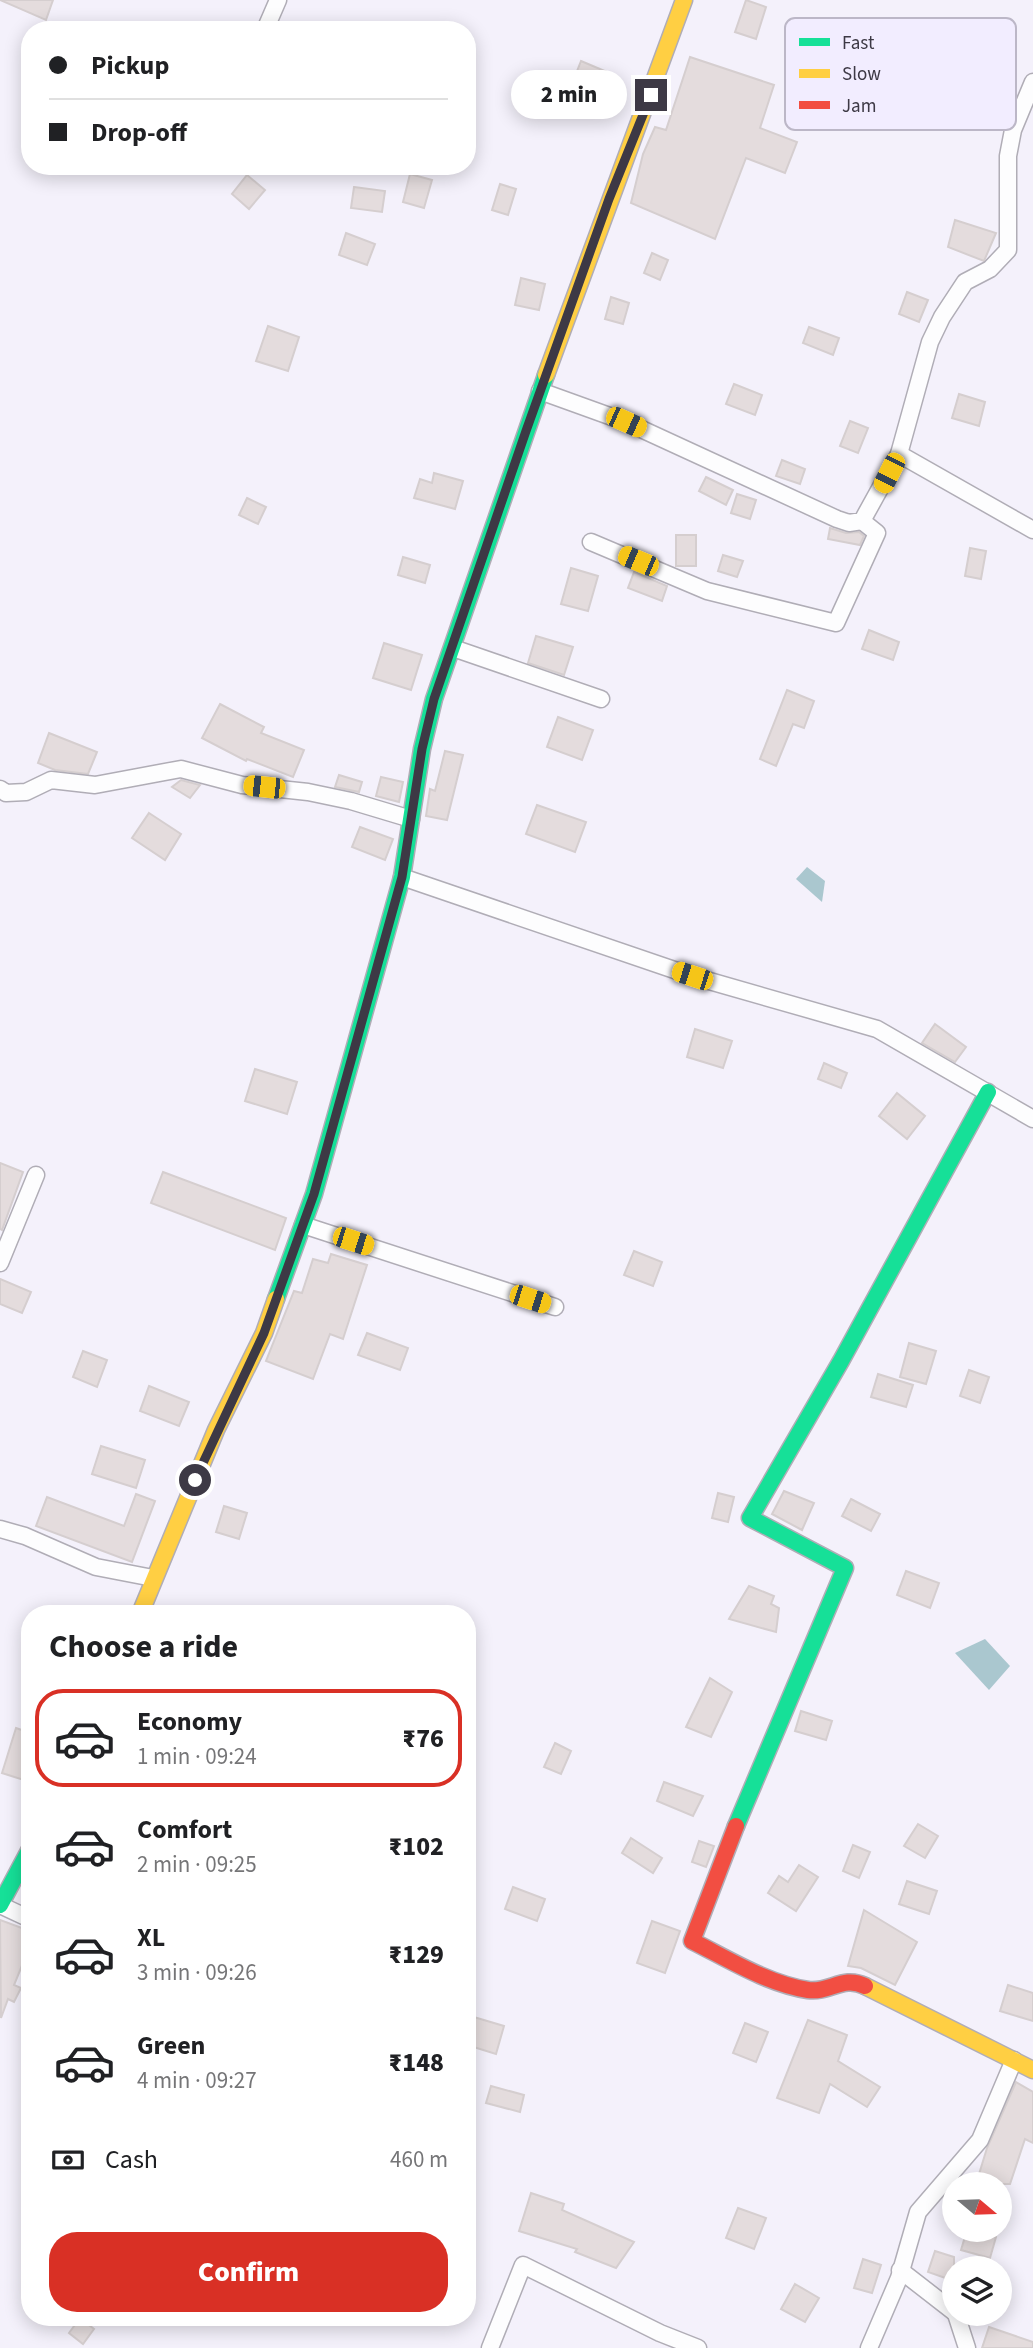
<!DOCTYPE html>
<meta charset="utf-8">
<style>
:root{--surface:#fff;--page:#f6f6f6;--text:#202124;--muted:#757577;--line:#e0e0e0;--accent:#d93025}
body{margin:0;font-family:"Source Sans 3",sans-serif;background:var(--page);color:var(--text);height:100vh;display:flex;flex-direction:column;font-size:26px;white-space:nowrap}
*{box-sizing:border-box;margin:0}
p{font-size:23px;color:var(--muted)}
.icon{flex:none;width:38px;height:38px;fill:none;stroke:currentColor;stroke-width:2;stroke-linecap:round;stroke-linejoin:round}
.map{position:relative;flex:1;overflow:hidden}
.sheet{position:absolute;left:21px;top:1605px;width:455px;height:721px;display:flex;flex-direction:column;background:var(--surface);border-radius:28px;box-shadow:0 4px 18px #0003}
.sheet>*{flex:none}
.hud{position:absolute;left:21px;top:21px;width:455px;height:154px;border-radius:28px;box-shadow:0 4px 18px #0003;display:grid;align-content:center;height:154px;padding:0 28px;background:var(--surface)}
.needle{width:46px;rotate:109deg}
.buttons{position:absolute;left:942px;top:2172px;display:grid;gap:14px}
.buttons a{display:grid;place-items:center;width:70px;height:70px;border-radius:50%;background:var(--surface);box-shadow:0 4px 18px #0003;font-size:35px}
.end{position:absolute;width:32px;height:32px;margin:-16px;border:9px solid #3d3945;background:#fff;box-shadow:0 0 0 4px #fff}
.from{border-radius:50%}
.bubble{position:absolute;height:49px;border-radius:24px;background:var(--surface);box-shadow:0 4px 18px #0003;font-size:23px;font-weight:800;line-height:49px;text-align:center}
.car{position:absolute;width:21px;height:42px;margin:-21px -10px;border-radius:9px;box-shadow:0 0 5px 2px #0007;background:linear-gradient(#f5c518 24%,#345 0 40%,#f5c518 0 76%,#345 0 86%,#f5c518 0)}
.hud b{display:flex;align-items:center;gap:24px;height:66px;font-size:26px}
.hud b+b{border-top:2px solid var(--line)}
.hud i{width:18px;height:18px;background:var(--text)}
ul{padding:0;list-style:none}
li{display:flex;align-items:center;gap:21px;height:98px;margin:0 14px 10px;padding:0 14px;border:4px solid transparent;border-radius:28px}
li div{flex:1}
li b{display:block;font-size:26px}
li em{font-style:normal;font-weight:800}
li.on{border-color:var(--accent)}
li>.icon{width:63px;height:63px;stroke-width:1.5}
h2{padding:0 28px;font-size:32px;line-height:84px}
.pay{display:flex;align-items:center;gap:18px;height:77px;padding:0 28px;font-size:26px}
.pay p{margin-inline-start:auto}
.action{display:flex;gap:14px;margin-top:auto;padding:14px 28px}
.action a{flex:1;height:80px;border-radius:28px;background:var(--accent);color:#fff;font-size:28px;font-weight:800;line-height:80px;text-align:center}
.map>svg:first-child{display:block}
</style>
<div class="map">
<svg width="1033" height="2348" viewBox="0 0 1033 2348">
<rect width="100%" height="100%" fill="#f4f1fb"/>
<g fill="#aac7cf">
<path d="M807,867L825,881L822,902L796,879Z"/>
<path d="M985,1639L1010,1666L989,1690L955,1653Z"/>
</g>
<g fill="#e4dcdd" stroke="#d5cecf" stroke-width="2">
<path d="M0,0H53L46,20Z"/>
<path d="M746,0L766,7L756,39L735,32Z"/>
<path d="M690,57L774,85L760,128L797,142L785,173L746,158L715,239L631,203L643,154L655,127L666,130Z"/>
<path d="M581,61L612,74L602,102L570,89Z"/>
<path d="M410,174L432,180L424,208L403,202Z"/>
<path d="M247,175L265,190L249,209L232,194Z"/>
<path d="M500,184L516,189L508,215L492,210Z"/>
<path d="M354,187L385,191L382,212L351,208Z"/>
<path d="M955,220L996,233L984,261L948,247Z"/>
<path d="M346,233L375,244L367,265L339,255Z"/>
<path d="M652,253L668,260L660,280L644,273Z"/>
<path d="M521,278L545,284L539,310L515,305Z"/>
<path d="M907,292L928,300L919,322L899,314Z"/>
<path d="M611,297L629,303L623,324L605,319Z"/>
<path d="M268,326L299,337L288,371L256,361Z"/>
<path d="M809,327L839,338L833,355L803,343Z"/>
<path d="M734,384L762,395L755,415L726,404Z"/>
<path d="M959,394L985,402L979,426L952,418Z"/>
<path d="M850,421L868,428L858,453L840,446Z"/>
<path d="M782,460L805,469L800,484L776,476Z"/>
<path d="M434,473L463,481L455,509L414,498L420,479L432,483Z"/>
<path d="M706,477L733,490L726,505L699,491Z"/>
<path d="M737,494L756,500L750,519L731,513Z"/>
<path d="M247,498L266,507L258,524L239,515Z"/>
<path d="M830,528L846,533L859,532L864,536L860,545L828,539Z"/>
<rect x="676" y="535" width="20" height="31"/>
<path d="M970,548L986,551L981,579L965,576Z"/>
<path d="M723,555L743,561L737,577L718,571Z"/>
<path d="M403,557L430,565L425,583L398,575Z"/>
<path d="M571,568L598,576L588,611L561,604Z"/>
<path d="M634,572L667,586L662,601L628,588Z"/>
<path d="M869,630L899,642L893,660L862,649Z"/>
<path d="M536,636L573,647L564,675L528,663Z"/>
<path d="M384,643L422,655L411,690L373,678Z"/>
<path d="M787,690L814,701L804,728L793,724L776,766L760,759Z"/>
<path d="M220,704L264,727L261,733L304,750L293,777L247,759L246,761L202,738Z"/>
<path d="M558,717L593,730L582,760L547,747Z"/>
<path d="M49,733L97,752L88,774L55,770L38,763Z"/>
<path d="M445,751L463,755L447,820L426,816L430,789L435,791Z"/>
<path d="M339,775L362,782L359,792L335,787Z"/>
<path d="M381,777L403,782L399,802L376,796Z"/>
<path d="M181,780L200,785L190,798L172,787Z"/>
<path d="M537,805L586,822L575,852L526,834Z"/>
<path d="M149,813L181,834L165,860L132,838Z"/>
<path d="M360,827L393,839L385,860L352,847Z"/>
<path d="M935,1024L966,1047L955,1062L922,1043Z"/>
<path d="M695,1029L732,1041L723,1068L687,1057Z"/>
<path d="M824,1063L847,1073L841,1088L818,1079Z"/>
<path d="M255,1069L297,1082L287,1114L245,1101Z"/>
<path d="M897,1093L925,1116L907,1139L879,1116Z"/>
<path d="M0,1163L23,1172L2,1230L0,1229Z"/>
<path d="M163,1172L286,1218L275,1250L151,1203Z"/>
<path d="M634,1251L662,1262L653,1286L624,1275Z"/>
<path d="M331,1254L367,1265L343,1339L330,1334L313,1379L266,1361L294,1291L302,1293L313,1259L328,1263Z"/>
<path d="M0,1279L31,1292L22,1313L0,1304Z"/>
<path d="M367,1333L408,1348L400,1370L358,1355Z"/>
<path d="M909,1343L936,1351L926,1384L900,1377Z"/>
<path d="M83,1351L107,1360L97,1387L73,1377Z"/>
<path d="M969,1370L989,1377L980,1403L960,1396Z"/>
<path d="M878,1374L913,1385L906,1407L871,1397Z"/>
<path d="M149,1386L189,1402L179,1426L140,1411Z"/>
<path d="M101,1446L145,1460L136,1488L92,1474Z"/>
<path d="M784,1491L814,1503L802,1530L772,1514Z"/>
<path d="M718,1493L734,1497L728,1522L712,1518Z"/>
<path d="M136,1494L155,1501L132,1562L36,1526L47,1497L124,1526Z"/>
<path d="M851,1499L880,1514L871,1531L842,1516Z"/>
<path d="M224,1506L247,1513L239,1539L216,1532Z"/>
<path d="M906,1571L939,1583L930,1608L897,1595Z"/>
<path d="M749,1586L774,1596L771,1604L779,1608L776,1632L729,1619Z"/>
<path d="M710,1678L732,1692L711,1737L686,1727Z"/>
<path d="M801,1711L832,1721L826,1740L795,1731Z"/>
<path d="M16,1728L30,1733V1782L2,1773Z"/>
<path d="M555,1743L571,1751L561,1774L544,1767Z"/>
<path d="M664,1782L703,1796L693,1816L657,1801Z"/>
<path d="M918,1824L938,1836L925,1858L904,1846Z"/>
<path d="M631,1838L662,1858L653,1873L622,1853Z"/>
<path d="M699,1841L714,1846L706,1867L692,1862Z"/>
<path d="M853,1845L870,1852L859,1878L843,1871Z"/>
<path d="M799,1865L818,1877L796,1911L768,1893L779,1876L788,1882Z"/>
<path d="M907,1881L937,1891L929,1914L899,1904Z"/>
<path d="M513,1887L545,1899L537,1921L505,1909Z"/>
<path d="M864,1910L917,1942L895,1985L861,1968L848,1966Z"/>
<path d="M0,1920L30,1931V1946L14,1985L21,1988L14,2002L8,1999L1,2018Z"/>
<path d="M652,1921L680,1931L665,1973L637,1963Z"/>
<path d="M1008,1985L1033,1993V2021L1000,2011Z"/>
<path d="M467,2015L504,2026L496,2054L467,2045Z"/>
<path d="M808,2020L847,2035L838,2061L880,2087L867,2107L830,2084L819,2113L777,2098Z"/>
<path d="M745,2023L768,2032L756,2062L733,2053Z"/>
<path d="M1016,2082L1033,2092V2143L1025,2139L1010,2184H976L987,2148Z"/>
<path d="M491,2086L524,2095L520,2112L486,2103Z"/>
<path d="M531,2193L564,2204L562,2210L634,2242L616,2268L575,2252L577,2249L519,2231Z"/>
<path d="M738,2208L766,2218L754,2249L726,2238Z"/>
<path d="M967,2230L996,2237L990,2258L961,2250Z"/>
<path d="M935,2251L954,2257V2281L928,2272Z"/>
<path d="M863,2259L881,2265L872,2293L854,2288Z"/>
<path d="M795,2284L819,2298L805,2322L781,2309Z"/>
<path d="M80,2318L94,2329L83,2344L69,2333Z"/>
<path d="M989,2327L1033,2342V2348H982Z"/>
</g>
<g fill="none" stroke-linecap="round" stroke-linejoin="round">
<defs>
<g id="street">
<path d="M265,30L278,0"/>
<path d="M540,391L626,422L837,519L849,523L862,521L899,454L930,342L942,317L965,282L990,269L1008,250V156L1013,130L1033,82"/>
<path d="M899,454L1033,530"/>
<path d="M591,542L707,591L836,623L877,533L862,521"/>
<path d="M453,648L601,699"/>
<path d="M0,789L6,793L26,792L51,780L95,785L181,769L242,785L308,792L351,801L411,819"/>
<path d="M402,877L692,976L877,1029L1033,1119"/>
<path d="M303,1225L555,1307"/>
<path d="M0,1263L36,1175"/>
<path d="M0,1529L25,1536L96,1567L153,1578"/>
<path d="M0,1905L30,1919"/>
<path d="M900,2270L954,2312"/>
<path d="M956,2314L967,2348"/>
<path d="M490,2348L523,2265L660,2333L698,2348"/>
<path d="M869,2348L899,2278L918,2212L980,2140L1014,2060"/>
</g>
<g id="fast">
<path d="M276,1299L314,1194L402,877L422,749L434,699L546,375"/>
<path d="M736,1826L845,1568L750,1518L841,1361L988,1092"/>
<path d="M0,1905L30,1849"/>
</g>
<g id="slow">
<path d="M546,375L684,0"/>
<path d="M140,1614L216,1430L264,1333L276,1299"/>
<path d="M865,1986L1033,2070"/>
</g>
<path id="jam" d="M736,1826L692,1941C728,1959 768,1984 808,1990C830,1993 843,1975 865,1986"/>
</defs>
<use href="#street" stroke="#b0adb6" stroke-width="19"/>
<use href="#fast" stroke="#b0adb6" stroke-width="19"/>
<use href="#slow" stroke="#b0adb6" stroke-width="19"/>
<use href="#jam" stroke="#b0adb6" stroke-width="19"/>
<use href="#street" stroke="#fdfdfe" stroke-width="16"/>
<use href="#fast" stroke="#16e098" stroke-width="16"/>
<use href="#slow" stroke="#ffcf43" stroke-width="16"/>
<use href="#jam" stroke="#f24e42" stroke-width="16"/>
</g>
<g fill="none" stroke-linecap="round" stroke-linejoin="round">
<path stroke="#3d3945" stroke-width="9" d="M195,1480L264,1333L314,1194L402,877L422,749L434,699L526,431L609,199L651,95"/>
</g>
<rect x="785" y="18" width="231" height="112" rx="10" fill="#f2edff" stroke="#bcb7c7" stroke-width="2"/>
<rect x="799" y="38" width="31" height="8" fill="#16e098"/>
<rect x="799" y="69" width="31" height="9" fill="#ffcf43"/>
<rect x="799" y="101" width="31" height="8" fill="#f24e42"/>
<g font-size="19" fill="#3d3945">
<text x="842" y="49">Fast</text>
<text x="842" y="80">Slow</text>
<text x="842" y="112">Jam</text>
</g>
</svg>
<div class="buttons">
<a><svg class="needle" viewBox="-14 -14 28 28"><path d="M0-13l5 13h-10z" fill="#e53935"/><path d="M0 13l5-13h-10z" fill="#757577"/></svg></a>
<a><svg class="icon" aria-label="layers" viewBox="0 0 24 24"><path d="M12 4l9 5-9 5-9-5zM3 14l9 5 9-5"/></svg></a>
</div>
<i class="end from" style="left:195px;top:1480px"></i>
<i class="end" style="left:651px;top:95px"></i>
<div class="bubble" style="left:511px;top:70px;width:116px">2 min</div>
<i class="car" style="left:626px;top:422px;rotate:114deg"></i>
<i class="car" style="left:889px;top:473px;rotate:207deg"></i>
<i class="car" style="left:638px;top:561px;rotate:293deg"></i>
<i class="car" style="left:264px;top:787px;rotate:276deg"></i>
<i class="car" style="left:692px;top:976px;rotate:288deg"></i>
<i class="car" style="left:353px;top:1241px;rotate:108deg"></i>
<i class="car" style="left:530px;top:1299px;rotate:108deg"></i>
<div class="hud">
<b><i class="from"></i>Pickup</b>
<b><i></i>Drop-off</b>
</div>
<section class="sheet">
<h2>Choose a ride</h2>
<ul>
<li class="on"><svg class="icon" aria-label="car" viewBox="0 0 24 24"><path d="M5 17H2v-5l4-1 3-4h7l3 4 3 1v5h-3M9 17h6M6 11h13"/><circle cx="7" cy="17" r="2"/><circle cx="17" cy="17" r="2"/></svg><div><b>Economy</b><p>1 min · 09:24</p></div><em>₹76</em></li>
<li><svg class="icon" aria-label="car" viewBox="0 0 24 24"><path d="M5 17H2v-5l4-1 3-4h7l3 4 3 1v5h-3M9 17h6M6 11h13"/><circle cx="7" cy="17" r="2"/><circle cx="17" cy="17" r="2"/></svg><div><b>Comfort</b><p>2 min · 09:25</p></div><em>₹102</em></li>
<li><svg class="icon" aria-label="car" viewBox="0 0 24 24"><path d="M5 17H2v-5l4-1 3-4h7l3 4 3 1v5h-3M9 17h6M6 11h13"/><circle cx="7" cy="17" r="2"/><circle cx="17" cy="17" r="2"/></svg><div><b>XL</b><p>3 min · 09:26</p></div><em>₹129</em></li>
<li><svg class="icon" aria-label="car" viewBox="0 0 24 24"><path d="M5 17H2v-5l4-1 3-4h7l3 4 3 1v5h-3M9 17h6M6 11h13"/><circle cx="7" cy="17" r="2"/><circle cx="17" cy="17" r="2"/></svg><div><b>Green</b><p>4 min · 09:27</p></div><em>₹148</em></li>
</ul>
<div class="pay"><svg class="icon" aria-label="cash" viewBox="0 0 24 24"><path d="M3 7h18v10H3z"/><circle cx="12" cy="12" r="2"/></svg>Cash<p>460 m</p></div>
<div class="action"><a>Confirm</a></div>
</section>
</div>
